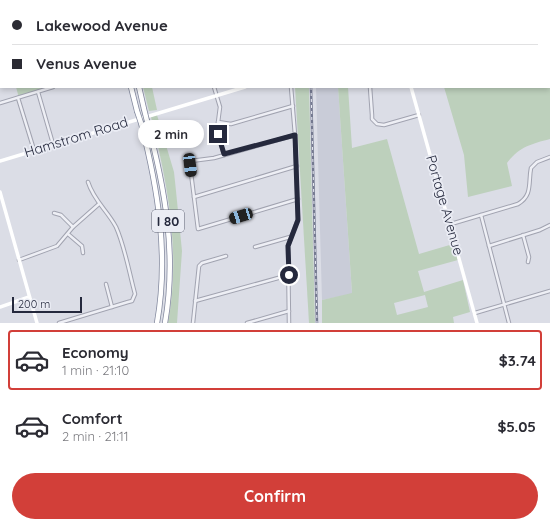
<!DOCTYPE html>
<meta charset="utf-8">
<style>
:root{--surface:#fff;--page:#f7f7f7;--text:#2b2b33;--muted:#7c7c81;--line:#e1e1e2;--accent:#d23f39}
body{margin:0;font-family:Quicksand,sans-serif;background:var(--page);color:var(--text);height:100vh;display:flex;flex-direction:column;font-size:15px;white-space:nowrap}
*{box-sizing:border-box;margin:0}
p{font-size:13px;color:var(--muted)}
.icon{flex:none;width:22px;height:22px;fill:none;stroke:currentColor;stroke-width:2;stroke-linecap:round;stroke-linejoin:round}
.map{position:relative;height:323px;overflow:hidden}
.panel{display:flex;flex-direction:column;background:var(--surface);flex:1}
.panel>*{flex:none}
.banner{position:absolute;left:0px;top:0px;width:550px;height:88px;box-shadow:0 2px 6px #0003;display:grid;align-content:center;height:88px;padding:0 12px;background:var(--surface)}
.scale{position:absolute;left:12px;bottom:10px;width:70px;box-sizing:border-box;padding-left:4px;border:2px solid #25293d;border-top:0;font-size:11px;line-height:14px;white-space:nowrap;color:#25293d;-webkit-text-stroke:3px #eaecf4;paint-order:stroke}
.end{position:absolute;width:18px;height:18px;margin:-9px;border:5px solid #25293d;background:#fff;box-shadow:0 0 0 2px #fff}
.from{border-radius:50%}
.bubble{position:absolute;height:28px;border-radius:14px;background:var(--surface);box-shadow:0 2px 6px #0003;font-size:13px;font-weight:700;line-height:28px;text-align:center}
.car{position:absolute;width:12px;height:24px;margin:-12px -6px;border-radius:5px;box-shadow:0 0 3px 1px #0007;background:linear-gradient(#222 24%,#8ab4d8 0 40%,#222 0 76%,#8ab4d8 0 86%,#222 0)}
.banner b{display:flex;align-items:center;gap:14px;height:38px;font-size:15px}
.banner b+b{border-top:1px solid var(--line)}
.banner i{width:10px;height:10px;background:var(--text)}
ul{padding:7px 0 0;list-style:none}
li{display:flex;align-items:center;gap:12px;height:60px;margin:0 8px 6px;padding:0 4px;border:2px solid transparent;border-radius:4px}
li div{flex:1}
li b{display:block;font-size:15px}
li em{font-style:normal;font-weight:700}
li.current{border-color:var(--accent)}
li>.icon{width:36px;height:36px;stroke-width:1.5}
.button{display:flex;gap:8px;margin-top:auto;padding:8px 12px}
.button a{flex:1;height:46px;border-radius:24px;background:var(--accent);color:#fff;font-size:16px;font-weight:700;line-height:46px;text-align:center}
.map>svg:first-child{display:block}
</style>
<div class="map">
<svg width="550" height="323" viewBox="0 0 550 323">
<rect width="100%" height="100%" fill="#dbdde6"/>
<path fill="#c9ccd8" d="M316,87H338L352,294L322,300Z"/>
<g fill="#bdd0bc" fill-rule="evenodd">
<path d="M550,78V139C531,144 519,147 507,163L512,186L468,197L464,155L444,87H549Z"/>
<path d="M16,87H53L19,98Z"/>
<path d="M143,87H152L157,110L149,111Z"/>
<path d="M295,87H309L315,323H309Z"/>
<path d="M338,87H348L352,148L387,139L419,254L453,244L458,260L418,271L424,292L463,280L470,312L453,317L454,323H322V300L352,293ZM425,295L428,307L397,315L394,303Z"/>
<path d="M157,115L174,172L176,191L182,251L177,323H168C181,253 168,185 151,117Z"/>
</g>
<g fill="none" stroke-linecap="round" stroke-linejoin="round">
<defs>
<g id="street">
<path d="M10,0V1"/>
<path d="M160,0V1"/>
<path d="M201,0V1"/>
<path d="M239,0L240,1"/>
<path d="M523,0L524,1"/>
<path d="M281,1H285"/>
<path d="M491,1L494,0"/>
<path d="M0,27L1,31"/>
<path d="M549,41L550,43"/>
<path d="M0,58H1"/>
<path d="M549,62L550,61"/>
<path d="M214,87L220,107L217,130L224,155"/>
<path d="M370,87L372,115V119L377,124L384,125L419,115"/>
<path d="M38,92L53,144"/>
<path d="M18,98L34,150"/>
<path d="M0,103L53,87"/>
<path d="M218,122L231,124L293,106"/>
<path d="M295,135L214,158L191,161L190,165L198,229L298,199"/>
<path d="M194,197L297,166"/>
<path d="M54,213L61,215L73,227"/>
<path d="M481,215L509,323"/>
<path d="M451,224L518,204C533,195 528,183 531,168L537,162L550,157"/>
<path d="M68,234L82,246L83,253"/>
<path d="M523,235L529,257L528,262"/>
<path d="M489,246L540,230L550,225"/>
<path d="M255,247L290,237"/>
<path d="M19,260L57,246L73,227L99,204"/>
<path d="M106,284L112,307"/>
<path d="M195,301L289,275"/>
<path d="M475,313L550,291"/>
<path d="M59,323L128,302L132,301L135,294C129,272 125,247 116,227C107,210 94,201 88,182"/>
<path d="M193,323L199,266L202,263L226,256"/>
<path d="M247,323L289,311"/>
<path d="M289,323L288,246L298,219L295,135L291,87"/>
</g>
<g id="highway">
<path d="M107,0V1"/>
<path d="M118,0V1"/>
<path d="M131,87L137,111"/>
<path d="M139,87L144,109"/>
<path d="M147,121C165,188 177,254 165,323"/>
<path d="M141,123C158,189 169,255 157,323"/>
</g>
</defs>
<use href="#street" stroke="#a1a3b0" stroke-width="4.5"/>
<use href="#highway" stroke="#82889d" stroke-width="6"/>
<use href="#street" stroke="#eeeff5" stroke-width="2.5"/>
<g stroke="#fff" stroke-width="3.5">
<path d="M385,0V1"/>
<path d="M411,87L477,323"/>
<path d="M0,161L245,87"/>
<path d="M0,192L37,323"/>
<path d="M0,307L29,297"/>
</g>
<use href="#highway" stroke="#fff" stroke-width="4.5"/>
<defs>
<g id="rail">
<path d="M310,0V1"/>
<path d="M311,87L317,323"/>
</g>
</defs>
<use href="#rail" stroke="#747990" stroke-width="2.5"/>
<use href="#rail" stroke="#eaecf4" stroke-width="1" stroke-dasharray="3" stroke-linecap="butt"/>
<defs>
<g id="highway-bridge">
<path d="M144,109L147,121"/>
<path d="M137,111L141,123"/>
</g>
</defs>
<use href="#highway-bridge" stroke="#82889d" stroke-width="6" stroke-linecap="butt"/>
<use href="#highway-bridge" stroke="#fff" stroke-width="4.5"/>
</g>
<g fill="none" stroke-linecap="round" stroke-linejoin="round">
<path stroke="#25293d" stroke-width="5" d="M218,134L224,154L295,135L298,220L288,246L289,275"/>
</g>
<g text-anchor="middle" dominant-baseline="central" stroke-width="3.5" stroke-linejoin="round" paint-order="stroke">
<rect fill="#eaecf4" stroke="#606474" stroke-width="1" x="152" y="210" width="32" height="22" rx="3"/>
<g font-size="13" font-weight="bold" fill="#25293d">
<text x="168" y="221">I 80</text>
</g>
<g font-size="14" fill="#25293d" stroke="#eaecf4">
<text transform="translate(76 137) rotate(-17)">Hamstrom Road</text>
<text transform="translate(445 205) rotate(74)">Portage Avenue</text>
</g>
</g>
</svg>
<div class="scale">200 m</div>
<i class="end from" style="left:289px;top:275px"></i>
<i class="end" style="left:218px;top:134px"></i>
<div class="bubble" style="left:138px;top:120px;width:66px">2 min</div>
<i class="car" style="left:190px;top:165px;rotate:173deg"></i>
<i class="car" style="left:241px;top:216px;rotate:253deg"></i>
<div class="banner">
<b><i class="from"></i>Lakewood Avenue</b>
<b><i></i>Venus Avenue</b>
</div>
</div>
<section class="panel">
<ul>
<li class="current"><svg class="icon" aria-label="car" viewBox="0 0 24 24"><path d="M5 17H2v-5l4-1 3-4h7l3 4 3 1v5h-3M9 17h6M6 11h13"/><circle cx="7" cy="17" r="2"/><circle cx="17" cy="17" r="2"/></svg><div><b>Economy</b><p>1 min · 21:10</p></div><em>$3.74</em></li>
<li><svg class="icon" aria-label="car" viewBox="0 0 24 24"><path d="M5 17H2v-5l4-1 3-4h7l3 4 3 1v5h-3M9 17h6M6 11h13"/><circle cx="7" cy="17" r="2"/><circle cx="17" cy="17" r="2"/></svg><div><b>Comfort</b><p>2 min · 21:11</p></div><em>$5.05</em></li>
</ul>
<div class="button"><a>Confirm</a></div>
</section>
